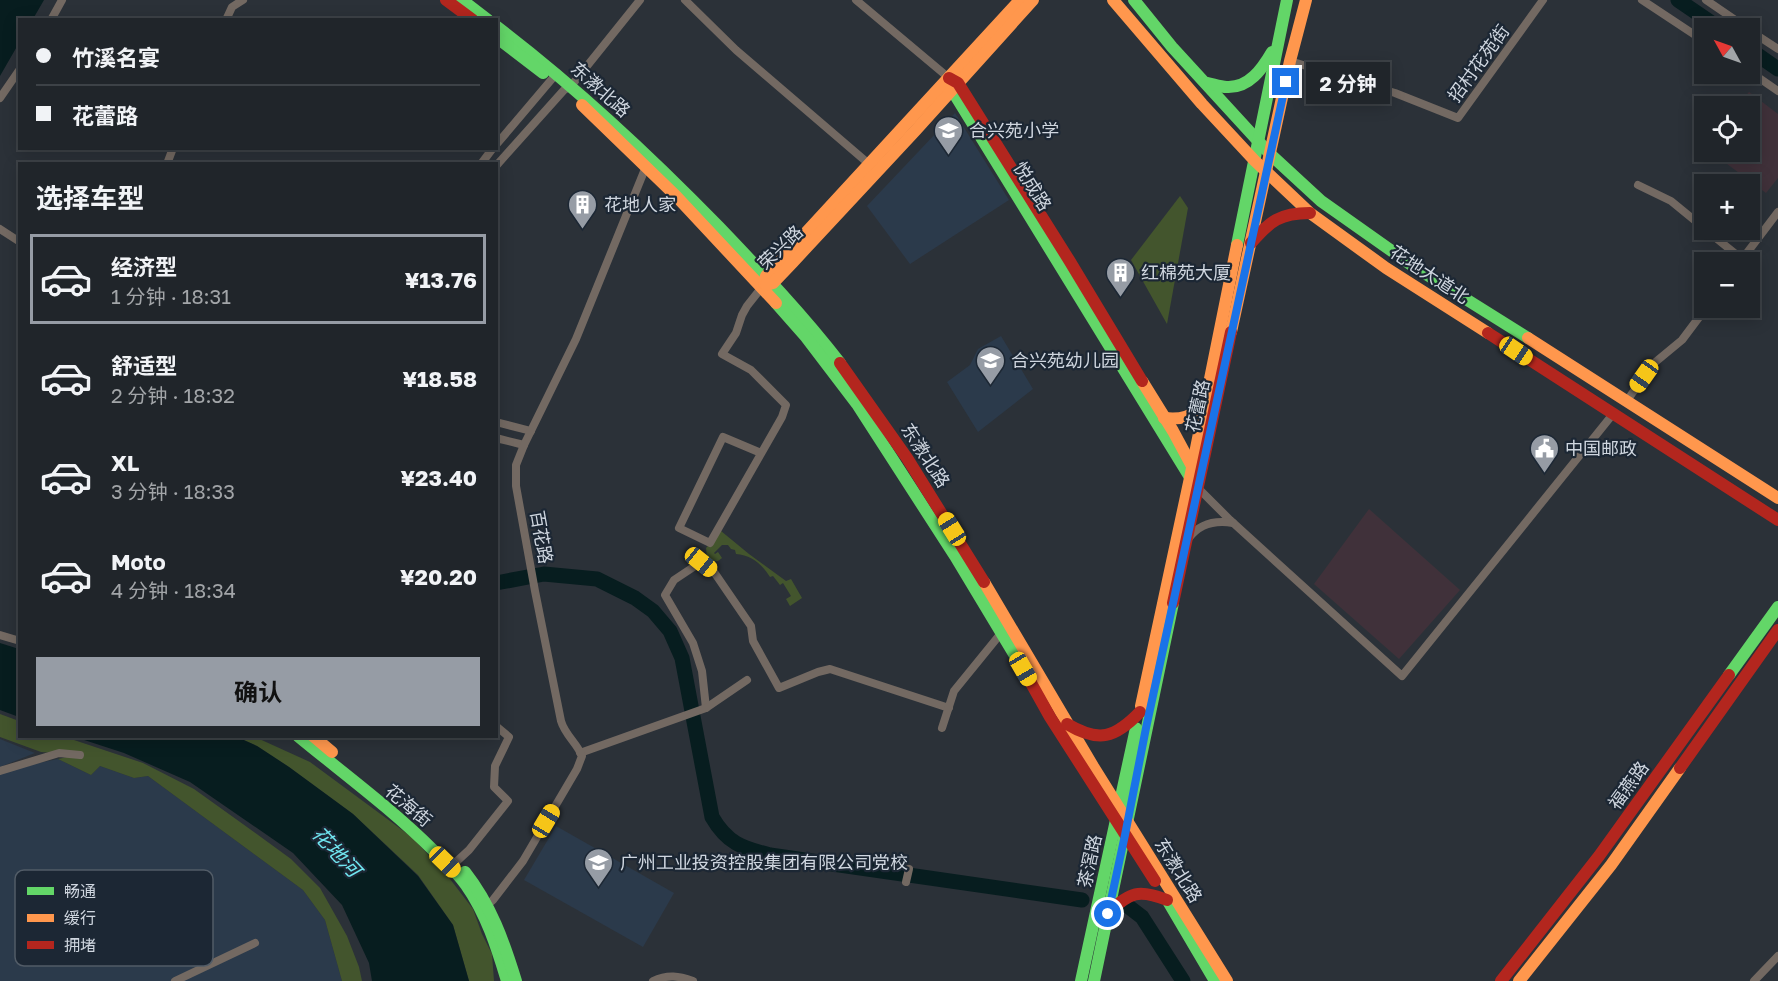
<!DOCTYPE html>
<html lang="zh">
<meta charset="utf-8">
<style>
:root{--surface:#20252a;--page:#2d3136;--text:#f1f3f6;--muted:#a2a5a8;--line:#3d4247;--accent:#969ca5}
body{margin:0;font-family:"Golos Text","Noto Sans SC",sans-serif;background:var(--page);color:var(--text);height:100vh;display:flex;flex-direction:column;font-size:22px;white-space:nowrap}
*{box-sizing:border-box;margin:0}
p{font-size:20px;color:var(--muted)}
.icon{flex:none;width:33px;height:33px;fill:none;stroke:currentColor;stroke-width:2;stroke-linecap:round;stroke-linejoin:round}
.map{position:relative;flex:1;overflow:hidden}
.drawer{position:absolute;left:18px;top:162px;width:480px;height:576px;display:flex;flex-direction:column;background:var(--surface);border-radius:0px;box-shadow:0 3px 15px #0003,0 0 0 2px var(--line)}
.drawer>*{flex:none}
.banner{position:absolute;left:18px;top:18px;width:480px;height:132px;border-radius:0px;box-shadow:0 3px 15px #0003,0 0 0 2px var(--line);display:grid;align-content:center;height:132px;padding:0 18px;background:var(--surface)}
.needle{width:39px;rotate:310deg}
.fabs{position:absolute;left:1694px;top:18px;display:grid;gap:12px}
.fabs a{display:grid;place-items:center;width:66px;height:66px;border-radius:0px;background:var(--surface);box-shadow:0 3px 15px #0003,0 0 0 2px var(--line);font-size:30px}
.end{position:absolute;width:27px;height:27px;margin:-14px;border:8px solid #1a73e8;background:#fff;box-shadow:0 0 0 3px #fff}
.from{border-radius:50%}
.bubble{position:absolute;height:42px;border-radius:0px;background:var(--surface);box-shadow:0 3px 15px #0003,0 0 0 2px var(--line);font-size:20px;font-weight:700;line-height:42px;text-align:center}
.car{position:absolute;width:18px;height:36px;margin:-18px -9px;border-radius:8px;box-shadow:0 0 4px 2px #0007;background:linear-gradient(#f5c518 24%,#345 0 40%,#f5c518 0 76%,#345 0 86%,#f5c518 0)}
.banner b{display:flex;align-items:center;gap:21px;height:57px;font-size:22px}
.banner b+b{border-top:2px solid var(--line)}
.banner i{width:15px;height:15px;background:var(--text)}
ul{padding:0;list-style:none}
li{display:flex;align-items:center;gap:18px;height:90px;margin:0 12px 9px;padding:0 6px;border:3px solid transparent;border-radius:0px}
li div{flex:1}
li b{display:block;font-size:22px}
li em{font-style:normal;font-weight:700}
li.current{border-color:var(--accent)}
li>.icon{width:54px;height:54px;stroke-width:1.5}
h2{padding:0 18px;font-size:27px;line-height:72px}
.cta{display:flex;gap:12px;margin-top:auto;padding:12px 18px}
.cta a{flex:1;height:69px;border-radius:0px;background:var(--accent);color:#111;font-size:24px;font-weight:700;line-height:69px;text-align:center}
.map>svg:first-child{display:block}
</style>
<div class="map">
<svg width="1778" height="981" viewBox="0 0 1778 981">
<rect width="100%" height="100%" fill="#2b3138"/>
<g fill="#40313a">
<path d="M1749,92L1778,114V178L1766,193L1711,152H1749V106H1738Z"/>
<path d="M1369,509L1460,590L1399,659L1314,584Z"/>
</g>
<g fill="#2b3a4b">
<path d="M955,113L1009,200L910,264L867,206Z"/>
<path d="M1001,336L1033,389L978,432L947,382L970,365L978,349Z"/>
<path d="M0,739L35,753L0,767Z"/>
<path d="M58,759L91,775L100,766L134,778L148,776L303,890L325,920L342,981H0V771Z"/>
<path d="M556,826L674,893L643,947L524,880Z"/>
</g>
<g fill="#43552d">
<path d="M1180,196L1188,208L1167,324L1131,260Z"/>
<path d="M721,531L749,554L786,581L791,579L802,598L790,606L786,599L791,596L783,583L780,585L773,576L770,577C762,564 751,555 736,554L735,550L731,549L728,545H722L714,553L715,554L718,552L722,558L718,561L711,562L707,558L706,548Z"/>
<path d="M0,714L19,721L20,736L65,737L143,763L194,789L247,827L291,859L320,888L347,936L359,967L362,981H342L325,920L303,890L148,776L134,778L100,766L91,775L58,759L77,755L41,752L0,737Z"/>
<path d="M237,737H255L310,762L413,838L450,879L473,909L482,934L492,954L494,981H469L453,925L418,875L353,814L289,767L257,746Z"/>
</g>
<g fill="#071d1f">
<path d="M0,0H44L33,19L20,20L19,43L0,76Z"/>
<path d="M0,643L19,649V717L0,710Z"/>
<path d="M75,737H237L257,746L289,767L353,814L418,876L453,925L469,981H372L369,963L342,905L293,853L190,782L124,753Z"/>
</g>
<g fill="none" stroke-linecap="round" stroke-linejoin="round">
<g stroke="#071d1f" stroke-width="15">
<path d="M1678,0L1719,28"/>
<path d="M1749,49L1778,69"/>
<path d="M496,583L544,574L597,579L635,598L653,611L670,631L682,658L712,817C727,843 742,848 770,855L1082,900"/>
<path d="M1129,907L1142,917L1183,981"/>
</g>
<g stroke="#736962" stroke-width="8">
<path d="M685,0L736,50L869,164"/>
<path d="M856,0L949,78"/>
<path d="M1642,0L1704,41"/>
<path d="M1706,0L1747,28"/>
<path d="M51,20L62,0"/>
<path d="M226,20L232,7L243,0"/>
<path d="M1749,30L1778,49"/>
<path d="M1290,61L1395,93L1458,118L1543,0"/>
<path d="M1749,71L1778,91"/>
<path d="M0,98L20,69"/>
<path d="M496,145L557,73"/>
<path d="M167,164L173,148"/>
<path d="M481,164L493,148"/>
<path d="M496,166L564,90L571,86L640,0"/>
<path d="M1638,185L1671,201L1704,228"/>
<path d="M0,229L20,242"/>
<path d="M1706,230L1742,259"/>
<path d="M1740,262L1778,212"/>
<path d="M1626,402L1653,364L1682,340L1706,308"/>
<path d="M496,422L531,431"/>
<path d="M496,438L524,445"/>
<path d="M761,453L723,437L679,528L710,543L782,417L786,405L751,370L722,354L736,333L742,315L747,306L762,287"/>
<path d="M1198,488L1230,520L1402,676L1613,414"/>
<path d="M1189,538C1200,523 1215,520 1233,523"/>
<path d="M0,635L20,641"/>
<path d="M706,708L702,671L693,643L665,595L674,580L701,562L714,572L751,626L753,641L779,688L818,672L830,669L949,708"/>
<path d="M942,728L954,691L1002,632"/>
<path d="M580,753L706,708L747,680"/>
<path d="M0,771L59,753L80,755"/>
<path d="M456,862L469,850L508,801L494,787L495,766L509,737L496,726"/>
<path d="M906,882L909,869"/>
<path d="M484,908L493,900L523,861L577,769L582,756C577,743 565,735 561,721L535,591L516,486V465L524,445L576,339L647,164"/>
<path d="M175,981L255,943"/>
<path d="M653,981C668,974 679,976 693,981"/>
<path d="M1754,981L1778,956"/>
</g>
<g stroke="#63d668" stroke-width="12">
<path d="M462,0L488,20"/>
<path d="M1134,0L1172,47L1270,154L1321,201L1413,266L1528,338"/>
<path d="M496,26C576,87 649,155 719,227C761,271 803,315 840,363"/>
<path d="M496,37L543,73"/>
<path d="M949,78L952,90L1193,482"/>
<path d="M1207,83C1213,84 1220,87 1227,87C1249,88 1262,69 1272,52"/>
<path d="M1237,245L1287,0"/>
<path d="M776,303L806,337L857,404L955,556L1026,674"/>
<path d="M1729,675L1778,607"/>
<path d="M298,736C344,774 392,809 434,851C445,862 457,872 466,885C486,913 497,948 507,981"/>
<path d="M465,872C491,905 504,942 516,981"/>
<path d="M1169,903L1215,981"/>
<path d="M1081,981L1136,728"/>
<path d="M1094,981L1173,603"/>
</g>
<g stroke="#ff974d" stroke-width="12">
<path d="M1113,0L1202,104L1255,161L1310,213L1386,268L1488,333"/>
<path d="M582,105L676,196L776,303"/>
<path d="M764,283L766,276L1020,0"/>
<path d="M766,285L773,283L793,262L916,130L1033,0"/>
<path d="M1231,332L1290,61L1306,0"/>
<path d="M1528,338L1778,498"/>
<path d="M1142,381L1173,431L1194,470"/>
<path d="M1164,418C1181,420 1192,417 1204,404"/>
<path d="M984,582L1094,768L1227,981"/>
<path d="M1141,706L1190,478L1237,245"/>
<path d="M313,736L332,752"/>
<path d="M1519,981L1611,865L1680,768"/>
</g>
<g stroke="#b3261e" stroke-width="12">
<path d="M446,0L473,20"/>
<path d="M949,78L958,83L1069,260L1142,381"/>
<path d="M1251,243C1270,221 1280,213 1310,213"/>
<path d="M1488,333L1778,520"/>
<path d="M840,363L907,458L984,582"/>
<path d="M1173,603L1231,332"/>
<path d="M1026,674L1050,717L1155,881"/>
<path d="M1067,724C1099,743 1115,738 1140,712"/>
<path d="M1680,768L1778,630"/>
<path d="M1109,912C1130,892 1139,889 1167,900"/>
<path d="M1501,981L1599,856L1729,675"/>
</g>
</g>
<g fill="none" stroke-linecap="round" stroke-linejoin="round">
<path stroke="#1a73e8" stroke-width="8" d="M1108,914L1125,835L1146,728L1286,82"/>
</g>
<defs>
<symbol id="school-pin" viewBox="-11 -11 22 30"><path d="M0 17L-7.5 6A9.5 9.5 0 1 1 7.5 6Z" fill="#969ca5" stroke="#1c2734"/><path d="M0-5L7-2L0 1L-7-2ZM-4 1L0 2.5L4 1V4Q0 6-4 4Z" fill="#fff"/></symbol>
<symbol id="building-pin" viewBox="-11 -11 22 30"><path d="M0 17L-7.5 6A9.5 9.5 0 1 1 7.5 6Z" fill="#969ca5" stroke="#1c2734"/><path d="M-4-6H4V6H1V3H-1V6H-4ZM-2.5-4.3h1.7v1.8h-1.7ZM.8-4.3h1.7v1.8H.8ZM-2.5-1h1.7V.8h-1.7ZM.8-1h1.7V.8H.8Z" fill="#fff"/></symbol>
<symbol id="civic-pin" viewBox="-11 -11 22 30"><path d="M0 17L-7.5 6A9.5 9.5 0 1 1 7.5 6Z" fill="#969ca5" stroke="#1c2734"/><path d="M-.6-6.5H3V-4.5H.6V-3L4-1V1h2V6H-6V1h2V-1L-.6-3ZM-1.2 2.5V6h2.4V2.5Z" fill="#fff"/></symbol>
</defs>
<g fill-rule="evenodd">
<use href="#school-pin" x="932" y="114" width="33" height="45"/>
<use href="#building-pin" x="566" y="188" width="33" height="45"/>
<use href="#building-pin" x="1104" y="256" width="33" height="45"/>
<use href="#school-pin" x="974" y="344" width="33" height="45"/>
<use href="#civic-pin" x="1528" y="432" width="33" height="45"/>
<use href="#school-pin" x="582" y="846" width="33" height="45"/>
</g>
<g text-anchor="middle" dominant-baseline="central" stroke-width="4.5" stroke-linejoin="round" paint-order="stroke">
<g font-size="18" fill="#cfd6df" stroke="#1c2734">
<text transform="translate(1478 63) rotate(-54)">招村花苑街</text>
<text transform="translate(601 89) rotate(42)">东漖北路</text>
<text transform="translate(1033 186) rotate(58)">悦成路</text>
<text transform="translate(780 247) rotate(-44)">荣兴路</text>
<text transform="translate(1430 274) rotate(33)">花地大道北</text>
<text transform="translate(1197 406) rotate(-78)">花蕾路</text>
<text transform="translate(926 455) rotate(57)">东漖北路</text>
<text transform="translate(542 537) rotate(80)">百花路</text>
<text transform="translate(1628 785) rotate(-54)">福燕路</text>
<text transform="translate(409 805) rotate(40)">花海街</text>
<text transform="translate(1089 861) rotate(-78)">茶滘路</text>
<text transform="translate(1179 870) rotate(58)">东漖北路</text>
</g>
<g font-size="18" fill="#cfd6df" stroke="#1c2734" text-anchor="start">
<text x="969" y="130">合兴苑小学</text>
<text x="604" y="204">花地人家</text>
<text x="1141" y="272">红棉苑大厦</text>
<text x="1011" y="360">合兴苑幼儿园</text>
<text x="1565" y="448">中国邮政</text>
<text x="620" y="862">广州工业投资控股集团有限公司党校</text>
</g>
<g font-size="20" font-style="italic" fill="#70e6f0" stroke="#1c2734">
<text transform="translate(337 851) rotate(47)">花地河</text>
</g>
</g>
<rect x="15" y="870" width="198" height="96" rx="9" fill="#1c2734" stroke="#525c67" stroke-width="1.5"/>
<rect x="27" y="887" width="27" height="8" fill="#63d668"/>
<rect x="27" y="914" width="27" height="8" fill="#ff974d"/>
<rect x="27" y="941" width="27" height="8" fill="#b3261e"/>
<g font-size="16" fill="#cfd6df">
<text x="64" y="897">畅通</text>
<text x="64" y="924">缓行</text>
<text x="64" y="951">拥堵</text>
</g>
</svg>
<div class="fabs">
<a><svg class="needle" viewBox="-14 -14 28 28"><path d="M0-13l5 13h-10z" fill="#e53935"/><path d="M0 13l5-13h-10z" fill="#a2a5a8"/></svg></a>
<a><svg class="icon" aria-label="locate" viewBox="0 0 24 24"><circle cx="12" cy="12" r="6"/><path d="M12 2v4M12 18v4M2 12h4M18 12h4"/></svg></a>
<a>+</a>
<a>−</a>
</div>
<i class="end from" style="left:1108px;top:914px"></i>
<i class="end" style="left:1286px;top:82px"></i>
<div class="bubble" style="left:1306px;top:62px;width:84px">2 分钟</div>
<i class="car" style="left:1516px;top:351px;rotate:124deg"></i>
<i class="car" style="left:1644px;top:376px;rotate:215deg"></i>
<i class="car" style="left:952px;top:529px;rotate:328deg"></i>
<i class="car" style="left:701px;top:562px;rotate:129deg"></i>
<i class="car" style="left:1023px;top:669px;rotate:150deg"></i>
<i class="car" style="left:546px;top:821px;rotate:31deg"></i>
<i class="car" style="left:445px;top:862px;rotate:134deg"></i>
<div class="banner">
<b><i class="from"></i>竹溪名宴</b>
<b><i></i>花蕾路</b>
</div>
<section class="drawer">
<h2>选择车型</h2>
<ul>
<li class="current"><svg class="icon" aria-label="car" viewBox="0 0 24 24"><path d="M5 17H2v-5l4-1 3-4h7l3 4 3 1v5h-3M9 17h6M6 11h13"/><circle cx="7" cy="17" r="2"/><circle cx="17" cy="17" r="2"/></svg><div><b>经济型</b><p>1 分钟 · 18:31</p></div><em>¥13.76</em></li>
<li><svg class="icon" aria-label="car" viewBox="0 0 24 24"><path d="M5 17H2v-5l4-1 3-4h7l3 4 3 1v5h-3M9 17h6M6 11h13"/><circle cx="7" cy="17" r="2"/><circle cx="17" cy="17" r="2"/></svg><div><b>舒适型</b><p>2 分钟 · 18:32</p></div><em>¥18.58</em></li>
<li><svg class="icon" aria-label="car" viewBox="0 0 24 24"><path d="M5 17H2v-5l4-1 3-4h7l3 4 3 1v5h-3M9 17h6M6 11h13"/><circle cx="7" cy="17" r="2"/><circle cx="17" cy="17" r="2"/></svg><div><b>XL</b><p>3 分钟 · 18:33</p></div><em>¥23.40</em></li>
<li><svg class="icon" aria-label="car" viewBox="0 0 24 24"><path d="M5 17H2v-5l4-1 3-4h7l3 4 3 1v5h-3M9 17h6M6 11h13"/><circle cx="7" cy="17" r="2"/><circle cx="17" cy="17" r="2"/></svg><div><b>Moto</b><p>4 分钟 · 18:34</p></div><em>¥20.20</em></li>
</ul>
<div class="cta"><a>确认</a></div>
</section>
</div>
